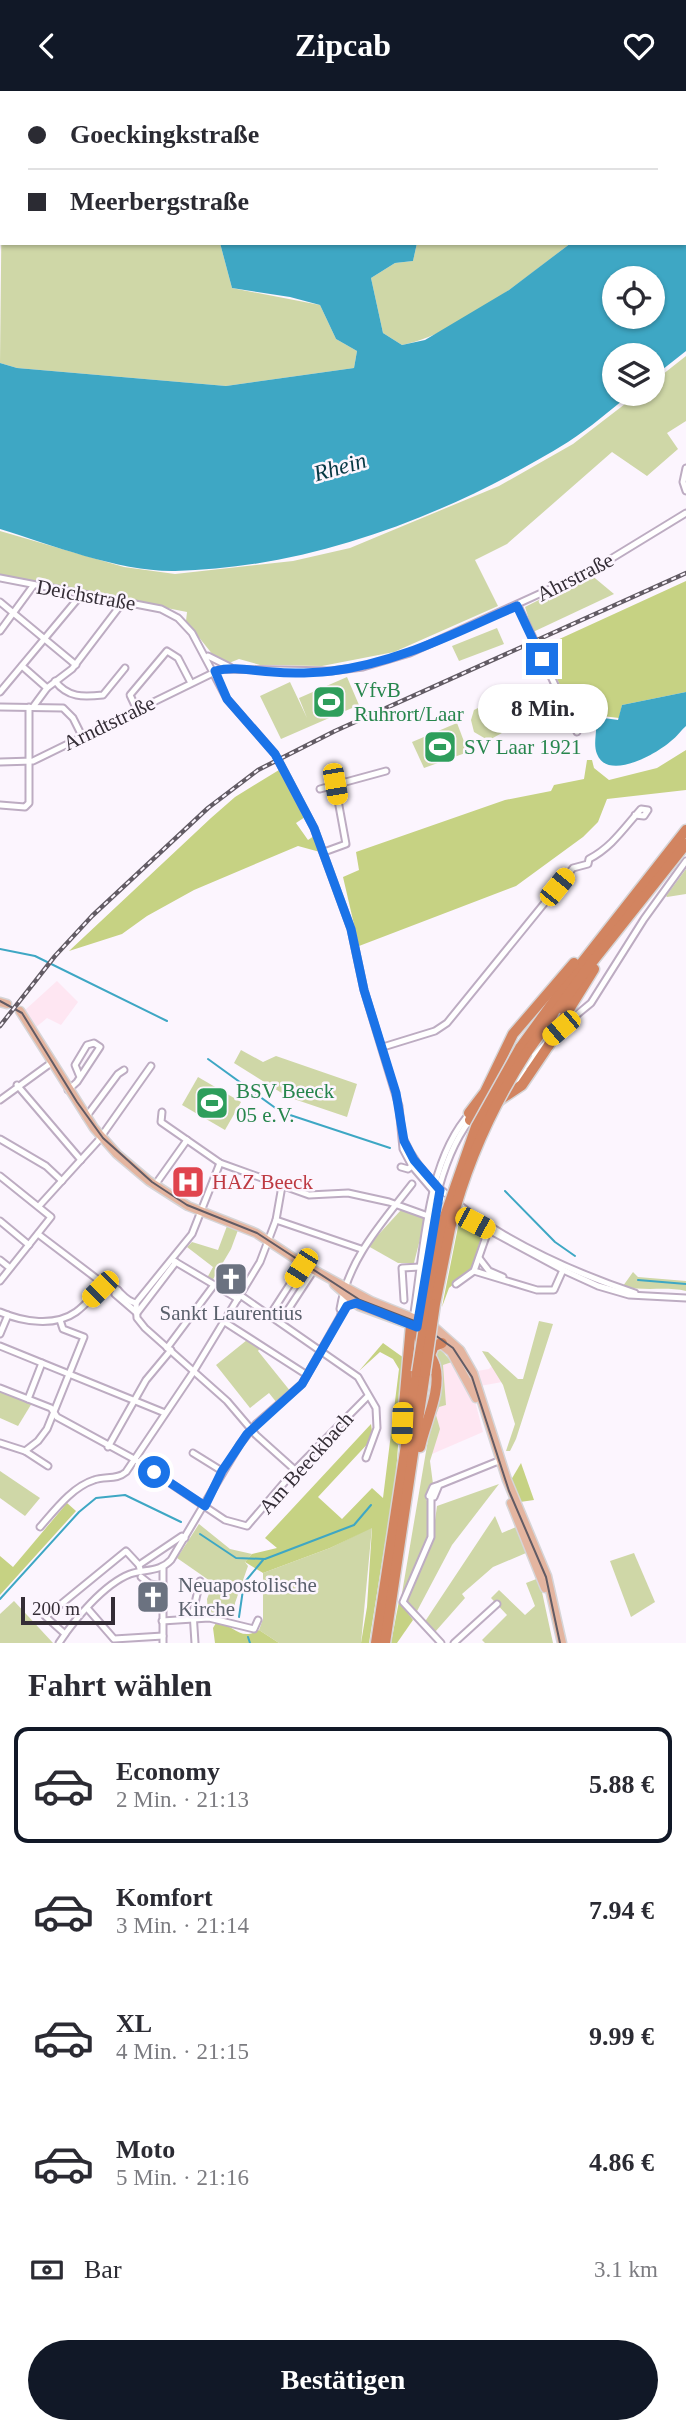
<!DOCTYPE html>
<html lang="de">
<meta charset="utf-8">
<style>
:root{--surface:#fff;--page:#f7f7f7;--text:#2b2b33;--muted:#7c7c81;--line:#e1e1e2;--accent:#111827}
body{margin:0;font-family:Georgia,serif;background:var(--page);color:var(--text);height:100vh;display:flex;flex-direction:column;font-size:26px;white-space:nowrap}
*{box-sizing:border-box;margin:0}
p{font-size:23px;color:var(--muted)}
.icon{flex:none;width:38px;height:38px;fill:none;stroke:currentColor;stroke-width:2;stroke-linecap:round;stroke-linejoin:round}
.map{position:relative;height:1552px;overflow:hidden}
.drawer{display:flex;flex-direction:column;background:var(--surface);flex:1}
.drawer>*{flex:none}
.top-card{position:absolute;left:0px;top:0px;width:686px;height:154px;box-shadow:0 2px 5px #0004;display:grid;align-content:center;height:154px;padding:0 28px;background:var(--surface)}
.tools{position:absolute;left:602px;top:175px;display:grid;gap:14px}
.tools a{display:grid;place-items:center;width:63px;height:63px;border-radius:50%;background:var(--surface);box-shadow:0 2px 5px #0004;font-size:35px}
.scale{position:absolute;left:21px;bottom:18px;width:94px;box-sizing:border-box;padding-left:7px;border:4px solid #342d36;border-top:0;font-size:19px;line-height:24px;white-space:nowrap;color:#342d36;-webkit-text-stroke:5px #fcf5fe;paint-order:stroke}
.end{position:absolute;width:32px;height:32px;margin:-16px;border:9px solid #1a73e8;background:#fff;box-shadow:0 0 0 4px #fff}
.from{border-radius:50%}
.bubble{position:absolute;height:49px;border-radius:24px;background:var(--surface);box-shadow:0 2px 5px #0004;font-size:23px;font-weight:800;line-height:49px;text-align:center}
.car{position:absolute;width:21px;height:42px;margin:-21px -10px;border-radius:9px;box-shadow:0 0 5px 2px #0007;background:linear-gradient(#f5c518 24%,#345 0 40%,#f5c518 0 76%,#345 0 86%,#f5c518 0)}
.top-card b{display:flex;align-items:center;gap:24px;height:66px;font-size:26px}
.top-card b+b{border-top:2px solid var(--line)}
.top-card i{width:18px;height:18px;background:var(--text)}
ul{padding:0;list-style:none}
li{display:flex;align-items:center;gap:21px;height:116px;margin:0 14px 10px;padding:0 14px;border:4px solid transparent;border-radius:14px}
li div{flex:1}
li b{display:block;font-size:26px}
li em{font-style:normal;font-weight:800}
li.current{border-color:var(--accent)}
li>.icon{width:63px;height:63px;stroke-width:1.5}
h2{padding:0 28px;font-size:32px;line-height:84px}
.pay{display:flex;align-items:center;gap:18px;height:77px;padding:0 28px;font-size:26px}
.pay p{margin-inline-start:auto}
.primary-button{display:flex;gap:14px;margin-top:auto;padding:14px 28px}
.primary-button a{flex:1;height:80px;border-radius:42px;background:var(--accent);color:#fff;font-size:28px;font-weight:800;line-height:80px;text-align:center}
header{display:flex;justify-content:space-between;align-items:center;height:91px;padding:0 28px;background:var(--accent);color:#fff;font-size:32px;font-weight:800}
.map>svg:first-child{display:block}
</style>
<header><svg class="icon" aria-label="back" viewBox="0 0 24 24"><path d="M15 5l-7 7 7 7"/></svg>Zipcab<svg class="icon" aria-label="heart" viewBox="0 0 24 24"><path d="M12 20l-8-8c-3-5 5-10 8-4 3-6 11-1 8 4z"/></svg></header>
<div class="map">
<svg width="686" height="1552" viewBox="0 0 686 1552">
<rect width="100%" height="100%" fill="#fcf5fe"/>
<g fill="#fee6f2">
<path d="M57,890L78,911L61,934L47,927L35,937L24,920Z"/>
<path d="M455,1270L475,1310L483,1341L432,1363L441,1273Z"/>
<path d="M493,1274L502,1291L480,1295L477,1280L489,1278Z"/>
</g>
<g fill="#cfd7a7">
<path d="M165,0H337L162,2Z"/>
<path d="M393,0H686V37L684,39V2Z"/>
<path d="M2,85V152H220L232,197L320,214L336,248L357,260L354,277L226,295L17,277L0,272Z"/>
<path d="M417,152H571C525,187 458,243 402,254L383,242L371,187L395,172L413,170Z"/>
<path d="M686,265V330L667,342L678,358L647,385L612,361L507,453L475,469L498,515L394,561L322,575L260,574L239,568L229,572L213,564L186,530L187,521L0,484V440L124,476L175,483L293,470L350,457L499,395L573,353L638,303H653V291Z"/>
<path d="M590,483L614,503L533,541L525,516Z"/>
<path d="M497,537L504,553L459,570L452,555Z"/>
<path d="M347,586L359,614L281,648L260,605L290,591L307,627L299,607Z"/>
<path d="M526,593L535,599L541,609L536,623L491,648H486L474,641L471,629L474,619Z"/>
<path d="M457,632L468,661L424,677L412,651Z"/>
<path d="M686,778V803L667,806L666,805Z"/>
<path d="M241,959L263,971L276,965L357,993L347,1026L288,1006L234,972Z"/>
<path d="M198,986L241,1011L225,1039L182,1014Z"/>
<path d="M401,1119L425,1128L414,1172H398L368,1155Z"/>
<path d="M227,1135L238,1139L231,1158L212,1190L207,1187L213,1176L187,1156L192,1151L218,1159Z"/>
<path d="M633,1181L638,1186L686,1190V1200C665,1195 645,1201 623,1195Z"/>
<path d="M539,1230L553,1233L516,1348L510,1360H506L515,1333L503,1294L482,1260L488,1261L518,1288H523Z"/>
<path d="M247,1249L260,1257L258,1260L291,1301L277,1312L269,1302L250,1317L216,1274Z"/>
<path d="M439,1257L452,1271L443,1274L446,1314L439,1316L436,1324L440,1338L430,1370L433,1393L426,1408C444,1437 413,1481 401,1508L440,1278L435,1263Z"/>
<path d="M0,1299L32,1312L18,1335L0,1327Z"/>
<path d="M0,1380L40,1407L25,1425L0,1407Z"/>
<path d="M499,1393L452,1454L416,1522L405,1511L432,1451L437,1415Z"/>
<path d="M495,1425L502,1442L516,1436L526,1462L493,1476L462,1503L465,1507L435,1541L424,1532Z"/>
<path d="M199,1433L230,1458L252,1463L245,1471L248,1475L235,1512L234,1527L208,1524L207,1508L213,1492L177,1467Z"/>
<path d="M372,1436L361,1552H279L259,1539L263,1528V1482L330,1457Z"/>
<path d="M634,1462L655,1511L631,1526L610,1470Z"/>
<path d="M539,1487L553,1552H485L482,1549L507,1524L491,1507L499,1499L525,1524L535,1515L526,1492Z"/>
<path d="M14,1510L53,1552H0V1523Z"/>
</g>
<g fill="#c6d283">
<path d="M686,490V601L622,614L619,627L602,625L597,628L585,616L577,618L567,609L542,556Z"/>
<path d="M686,659V699L607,708L598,731L583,746L516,795L359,855L343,786L359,779L356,761L505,709L551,700L554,694L584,688L587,669H592L594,677L609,689L657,677Z"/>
<path d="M279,679L305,726L296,732L308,749L314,745L320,761L298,755L194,799L147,825L122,843L69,860L211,727L235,706Z"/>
<path d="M460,1126L481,1140L482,1144L471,1178L449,1197L442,1216Z"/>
<path d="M383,1252L404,1267L396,1384L369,1552H361L367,1516L372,1437L330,1457L263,1482L245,1471L252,1463L277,1457L265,1447L371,1333L373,1347L318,1406L342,1428L372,1397L383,1407L399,1278L393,1268L380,1261L359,1280Z"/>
<path d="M521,1372L534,1409L520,1411L511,1389Z"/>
<path d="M67,1412L76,1420L0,1504V1465L13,1476Z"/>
<path d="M399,1510L413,1529L397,1552H391Z"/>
<path d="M216,1532C234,1533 240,1551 259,1539L279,1552H215L213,1537Z"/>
</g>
<g fill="#3ea7c4" fill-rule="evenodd">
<path d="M686,37V260L653,286V264H614V303H631C610,319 590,337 568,351C451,423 313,477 175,480C120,481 52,454 0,438V272L17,277L226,295L354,277L357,260L336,248L320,214L290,206L232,197L220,152H417L413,170L395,172L371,187L383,242L402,254L425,249L509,199L571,152H684ZM653,187V226H614V187Z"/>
<path d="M686,601V635C681,639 677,646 671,650C658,662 608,691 597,663C593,653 597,642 596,631L604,627L618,629L622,614Z"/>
</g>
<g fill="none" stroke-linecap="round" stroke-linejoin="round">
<g stroke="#3ea7c4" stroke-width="2">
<path d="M0,858L35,865L167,930"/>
<path d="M208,968L281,1021L390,1057"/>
<path d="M505,1100L555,1151L575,1165"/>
<path d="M638,1189L686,1193"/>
<path d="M200,1443L236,1467L265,1468L354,1434L371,1414"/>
<path d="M0,1508L79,1421L96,1407L125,1404L181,1431"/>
<path d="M239,1526L244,1492L263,1469"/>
<path d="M248,1546L250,1552"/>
</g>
<defs>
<g id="minor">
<path d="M686,377L683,391L686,400"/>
<path d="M0,487L161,518L178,527L192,542L227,608L275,663L314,737L351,838L364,899L399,1015L403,1058L412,1075L435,1102L463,1125L563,1179L598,1195L629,1204L686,1207"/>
<path d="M0,511L76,574"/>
<path d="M518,515L577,641"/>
<path d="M0,540L33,495"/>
<path d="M208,565L230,576"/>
<path d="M22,575L47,597"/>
<path d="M55,590C68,607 83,606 103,604L125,577"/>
<path d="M0,601L81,504"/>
<path d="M0,616L63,617L73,627L82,645"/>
<path d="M33,616L47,597L72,578L123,511"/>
<path d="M137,619L130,604L167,560L178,567L191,592"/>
<path d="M0,671L33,670L221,578L331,580L363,576L410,562L596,477L686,422"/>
<path d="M320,698L386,680"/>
<path d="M0,714L25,716L29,712V616"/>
<path d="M324,761L346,753L335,693"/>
<path d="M562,936L591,912L644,828L686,770"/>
<path d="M383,956L435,940L447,932L573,777L588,773L589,768C612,756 624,737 641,718L648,719L644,725L635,724"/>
<path d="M519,982L552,945"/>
<path d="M17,994L81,1069"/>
<path d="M510,995L525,980"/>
<path d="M68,999L77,991L100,956L94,952L87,954L75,974L80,986"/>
<path d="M0,1009L51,972"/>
<path d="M162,1021L161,1031L220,1072L309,1104L348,1102L389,1111L428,1125"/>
<path d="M86,1026L118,983L124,979"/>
<path d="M0,1048L46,1075L62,1090"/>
<path d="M404,1049C435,1122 563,1178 635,1202"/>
<path d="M401,1076L408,1078L412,1075"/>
<path d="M0,1085L51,1126L0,1190"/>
<path d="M155,1094L187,1049"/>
<path d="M39,1115L98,1050L151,975"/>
<path d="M276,1129L361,1158"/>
<path d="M0,1130L29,1154"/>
<path d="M38,1143L105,1194C119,1193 122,1210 136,1212"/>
<path d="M479,1167L489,1180L503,1186"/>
<path d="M0,1169L10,1177"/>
<path d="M174,1170L238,1208"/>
<path d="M474,1180L537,1199H554L563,1179"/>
<path d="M456,1193L474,1180L489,1137"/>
<path d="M118,1199L115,1203L137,1222L176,1171"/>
<path d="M240,1204L358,1286L376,1317L377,1337L366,1367"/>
<path d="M404,1209L402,1177L420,1176"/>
<path d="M136,1212L137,1227L145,1237L227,1310L256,1344L295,1379"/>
<path d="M136,1212L192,1143L220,1072"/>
<path d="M340,1218C348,1168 382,1132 412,1093"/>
<path d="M0,1221C23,1231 55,1236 76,1221C87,1213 95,1202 105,1194"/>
<path d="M270,1224L303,1173"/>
<path d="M413,1228C424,1163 425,1071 471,1021"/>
<path d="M223,1230L307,1284"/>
<path d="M417,1230C426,1168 431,1080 470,1029"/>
<path d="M280,1231L314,1179"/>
<path d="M0,1243L8,1224"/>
<path d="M0,1255L165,1322"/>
<path d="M167,1257L214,1194"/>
<path d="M0,1297L51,1317L57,1326L134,1368L225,1429L247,1435L295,1379L368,1305"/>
<path d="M28,1308L42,1272"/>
<path d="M0,1352L25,1360L48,1375"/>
<path d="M108,1356L146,1289L171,1259"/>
<path d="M25,1360L38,1350L47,1338L84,1246L63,1238L60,1229"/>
<path d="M193,1362L222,1380"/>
<path d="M439,1394L434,1406L429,1405L433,1396L439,1394L496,1371L500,1370"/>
<path d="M431,1407V1446L403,1511L441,1552"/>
<path d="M40,1436C55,1419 72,1396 94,1389C105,1385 117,1389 126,1381L192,1283L260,1171L276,1129L282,1095"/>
<path d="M163,1477V1552"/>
<path d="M140,1478L139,1474L182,1445L185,1447"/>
<path d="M141,1486L150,1493L162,1495"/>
<path d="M87,1517L114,1548L163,1545"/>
<path d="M49,1523L126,1460L139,1474"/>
<path d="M45,1525L65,1543"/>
<path d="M162,1530L209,1527L254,1538L258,1529"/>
<path d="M59,1552C74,1529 104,1493 130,1483C145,1478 160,1481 171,1469L240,1353L256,1333L302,1293L340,1226L347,1203"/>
<path d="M195,1552L193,1521L200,1490"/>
<path d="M454,1552L497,1513"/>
</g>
<g id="major">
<path d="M0,911L7,913"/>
<path d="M20,920L94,1037L117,1063L149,1090L188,1115L256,1142L303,1173L371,1210L433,1235L460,1259L473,1282L507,1389L547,1485L562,1552"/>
<path d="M334,1193L359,1215L414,1235"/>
<path d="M428,1243L451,1261L476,1307"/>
<path d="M511,1412L545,1497"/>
</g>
<g id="highway">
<path d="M565,925L594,878"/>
<path d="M520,957L580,874L686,739"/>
<path d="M527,961L586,879L686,753"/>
<path d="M469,1022L485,1001L513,943L574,872"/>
<path d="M470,1029L522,994L549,954"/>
<path d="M428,1211L443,1131"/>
<path d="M435,1213L451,1133"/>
<path d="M417,1236C417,1253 431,1260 435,1275C442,1299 425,1332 420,1356"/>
<path d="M430,1264L434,1255L442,1252"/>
<path d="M401,1348L411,1234"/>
<path d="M376,1552L417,1281"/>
<path d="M385,1552L425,1282"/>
</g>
</defs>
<use href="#minor" stroke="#bdacc2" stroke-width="9"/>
<use href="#major" stroke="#d6d5d7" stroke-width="11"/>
<use href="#highway" stroke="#d6d5d7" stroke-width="13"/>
<use href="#minor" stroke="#fff" stroke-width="5"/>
<use href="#major" stroke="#e4b5a0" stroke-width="8"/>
<use href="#highway" stroke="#d28460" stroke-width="10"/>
<path stroke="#625b64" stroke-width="2" d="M0,910L22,922L77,1011L103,1047L152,1091L187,1114L257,1142L360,1209L417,1231L453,1257L472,1286L509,1400L546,1486L560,1552"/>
<defs>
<g id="rail">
<path d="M6,2L8,0"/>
<path d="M0,935L55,865L92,825L208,717L258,679L335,640L686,482"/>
</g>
</defs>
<use href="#rail" stroke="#625b64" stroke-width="4.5"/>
<use href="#rail" stroke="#fcf5fe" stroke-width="2" stroke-dasharray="5" stroke-linecap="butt"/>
<defs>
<g id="highway-bridge">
<path d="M549,954L565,925"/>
<path d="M443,1131L476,1036L520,957"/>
<path d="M451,1133C467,1071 493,1014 527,961"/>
<path d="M417,1281L428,1211"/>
<path d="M425,1282L435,1213"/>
</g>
</defs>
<use href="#highway-bridge" stroke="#d6d5d7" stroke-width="13" stroke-linecap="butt"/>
<use href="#highway-bridge" stroke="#d28460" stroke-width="10"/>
</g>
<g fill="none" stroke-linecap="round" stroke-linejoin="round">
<path stroke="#1a73e8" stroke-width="9" d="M154,1381L205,1415L222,1380L247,1343L302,1293L347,1215L356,1212L417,1236L440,1099L414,1069L404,1050L396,1002L364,899L351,838L314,737L275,663L227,608L215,580C234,575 253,580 273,581C292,583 313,582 332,580C399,572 456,541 517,515L542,568"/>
</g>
<defs>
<symbol id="stadium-square" viewBox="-11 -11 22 22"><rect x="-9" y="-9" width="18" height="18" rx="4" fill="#2e9e5b" stroke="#fcf5fe"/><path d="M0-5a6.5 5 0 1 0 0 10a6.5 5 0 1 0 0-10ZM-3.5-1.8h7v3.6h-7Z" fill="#fff"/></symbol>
<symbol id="hospital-square" viewBox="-11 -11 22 22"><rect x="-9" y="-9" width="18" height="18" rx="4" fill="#e0444e" stroke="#fcf5fe"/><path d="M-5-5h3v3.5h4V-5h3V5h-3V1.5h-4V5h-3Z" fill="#fff"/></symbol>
<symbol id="church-square" viewBox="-11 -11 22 22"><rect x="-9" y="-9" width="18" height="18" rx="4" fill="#6b7280" stroke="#fcf5fe"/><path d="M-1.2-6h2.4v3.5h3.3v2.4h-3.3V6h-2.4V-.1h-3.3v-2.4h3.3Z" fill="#fff"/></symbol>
</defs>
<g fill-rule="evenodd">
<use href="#stadium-square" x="310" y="592" width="38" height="38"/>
<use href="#stadium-square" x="421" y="637" width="38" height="38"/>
<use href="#stadium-square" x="193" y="993" width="38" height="38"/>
<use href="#hospital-square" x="169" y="1072" width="38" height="38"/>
<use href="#church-square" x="212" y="1169" width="38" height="38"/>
<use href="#church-square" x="134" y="1487" width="38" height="38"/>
</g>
<g text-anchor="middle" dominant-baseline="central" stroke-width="5" stroke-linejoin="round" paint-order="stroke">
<g font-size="21" fill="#342d36" stroke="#fcf5fe">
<text transform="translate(575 486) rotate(-27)">Ahrstraße</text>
<text transform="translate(86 504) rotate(10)">Deichstraße</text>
<text transform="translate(109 632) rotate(-26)">Arndtstraße</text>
<text transform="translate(306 1372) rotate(-48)">Am Beeckbach</text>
</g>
<g font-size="21" fill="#27864d" stroke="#fcf5fe" text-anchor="start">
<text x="354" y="599">VfvB<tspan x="354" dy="24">Ruhrort/Laar</tspan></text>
<text x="464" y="656">SV Laar 1921</text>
<text x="236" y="1000">BSV Beeck<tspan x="236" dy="24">05 e.V.</tspan></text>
</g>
<g font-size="21" fill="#be3a42" stroke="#fcf5fe" text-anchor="start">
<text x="212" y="1091">HAZ Beeck</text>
</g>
<g font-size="21" fill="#5b616d" stroke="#fcf5fe">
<text x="231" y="1222">Sankt Laurentius</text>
<text x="178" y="1494" text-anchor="start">Neuapostolische<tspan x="178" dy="24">Kirche</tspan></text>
</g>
<g font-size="23" font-style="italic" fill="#063844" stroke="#fcf5fe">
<text transform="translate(340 376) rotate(-16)">Rhein</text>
</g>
</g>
</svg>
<div class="tools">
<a><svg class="icon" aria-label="locate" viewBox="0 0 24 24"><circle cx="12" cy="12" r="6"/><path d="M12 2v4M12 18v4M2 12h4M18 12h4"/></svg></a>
<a><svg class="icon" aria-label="layers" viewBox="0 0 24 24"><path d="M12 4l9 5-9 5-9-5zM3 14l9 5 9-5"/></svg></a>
</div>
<div class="scale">200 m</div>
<i class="end from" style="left:154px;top:1381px"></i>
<i class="end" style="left:542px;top:568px"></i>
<div class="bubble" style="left:478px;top:593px;width:130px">8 Min.</div>
<i class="car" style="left:335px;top:693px;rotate:170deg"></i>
<i class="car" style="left:557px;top:796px;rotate:39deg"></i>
<i class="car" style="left:561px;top:937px;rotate:230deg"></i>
<i class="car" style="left:475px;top:1132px;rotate:118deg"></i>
<i class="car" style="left:301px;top:1177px;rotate:213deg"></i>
<i class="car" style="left:100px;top:1198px;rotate:225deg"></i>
<i class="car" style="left:402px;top:1332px;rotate:182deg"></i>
<div class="top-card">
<b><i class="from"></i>Goeckingkstraße</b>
<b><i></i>Meerbergstraße</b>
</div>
</div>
<section class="drawer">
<h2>Fahrt wählen</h2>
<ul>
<li class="current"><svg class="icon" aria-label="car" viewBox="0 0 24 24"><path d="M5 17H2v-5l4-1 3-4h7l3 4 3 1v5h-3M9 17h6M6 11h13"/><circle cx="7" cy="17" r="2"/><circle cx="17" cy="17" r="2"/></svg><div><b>Economy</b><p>2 Min. · 21:13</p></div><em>5.88 €</em></li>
<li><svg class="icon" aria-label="car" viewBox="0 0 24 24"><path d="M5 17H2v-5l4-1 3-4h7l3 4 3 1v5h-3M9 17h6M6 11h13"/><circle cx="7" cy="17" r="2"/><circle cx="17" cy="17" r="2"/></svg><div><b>Komfort</b><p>3 Min. · 21:14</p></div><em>7.94 €</em></li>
<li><svg class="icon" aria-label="car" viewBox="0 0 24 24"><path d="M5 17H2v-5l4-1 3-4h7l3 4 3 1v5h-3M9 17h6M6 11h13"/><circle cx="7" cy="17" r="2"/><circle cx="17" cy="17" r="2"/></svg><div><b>XL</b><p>4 Min. · 21:15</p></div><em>9.99 €</em></li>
<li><svg class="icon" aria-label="car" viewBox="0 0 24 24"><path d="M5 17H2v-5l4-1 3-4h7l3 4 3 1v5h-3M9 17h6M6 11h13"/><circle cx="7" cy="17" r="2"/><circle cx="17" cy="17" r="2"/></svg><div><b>Moto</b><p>5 Min. · 21:16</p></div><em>4.86 €</em></li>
</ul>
<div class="pay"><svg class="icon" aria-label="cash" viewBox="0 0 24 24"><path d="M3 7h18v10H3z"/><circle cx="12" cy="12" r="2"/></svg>Bar<p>3.1 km</p></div>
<div class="primary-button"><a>Bestätigen</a></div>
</section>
